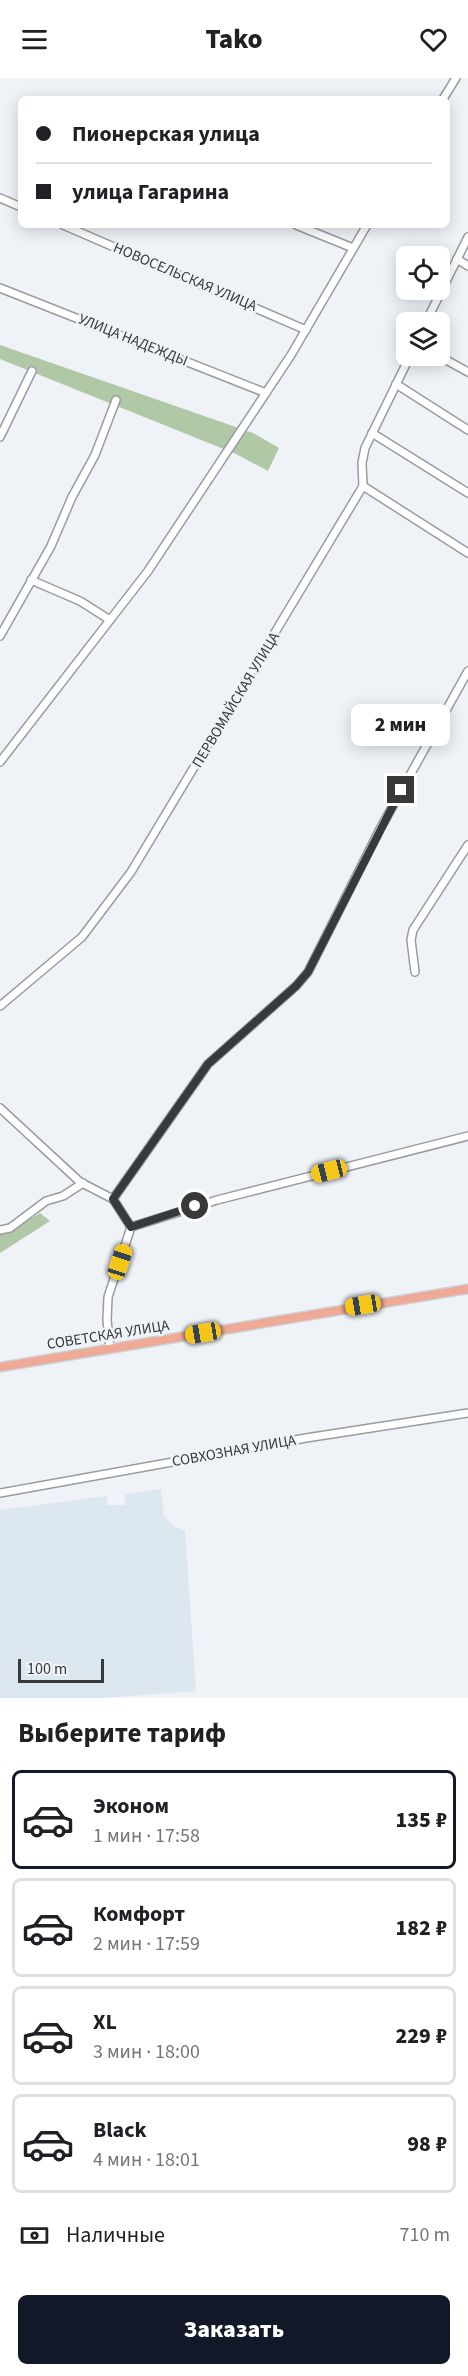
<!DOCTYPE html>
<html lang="ru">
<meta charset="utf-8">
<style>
:root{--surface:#fff;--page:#f2f2f2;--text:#202124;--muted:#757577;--line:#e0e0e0;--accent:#111827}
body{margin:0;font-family:"Source Sans 3",sans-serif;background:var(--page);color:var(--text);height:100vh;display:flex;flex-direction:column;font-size:22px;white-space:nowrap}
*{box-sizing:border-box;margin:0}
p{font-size:20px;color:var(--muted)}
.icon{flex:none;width:33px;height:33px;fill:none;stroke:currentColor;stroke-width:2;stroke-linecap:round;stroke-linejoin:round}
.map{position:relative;height:1620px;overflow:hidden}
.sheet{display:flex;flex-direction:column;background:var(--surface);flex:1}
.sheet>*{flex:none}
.top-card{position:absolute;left:18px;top:18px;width:432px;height:132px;border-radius:9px;box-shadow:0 3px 15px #0003;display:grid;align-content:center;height:132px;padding:0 18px;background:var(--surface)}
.fabs{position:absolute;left:396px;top:168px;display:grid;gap:12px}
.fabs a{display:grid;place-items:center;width:54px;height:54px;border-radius:9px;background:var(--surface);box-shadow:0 3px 15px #0003;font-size:30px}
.scale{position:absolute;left:18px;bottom:15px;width:86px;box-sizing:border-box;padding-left:6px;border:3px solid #37393b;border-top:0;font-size:16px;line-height:21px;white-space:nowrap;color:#37393b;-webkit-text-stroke:4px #eff3f8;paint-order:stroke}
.end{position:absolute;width:27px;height:27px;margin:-14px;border:8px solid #37393b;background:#fff;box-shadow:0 0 0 3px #fff}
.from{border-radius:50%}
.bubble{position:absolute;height:42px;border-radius:9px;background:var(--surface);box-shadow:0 3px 15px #0003;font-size:20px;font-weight:800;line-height:42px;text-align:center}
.car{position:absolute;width:18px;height:36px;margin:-18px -9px;border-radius:8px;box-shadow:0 0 4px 2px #0007;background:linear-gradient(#f5c518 24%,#345 0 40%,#f5c518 0 76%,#345 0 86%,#f5c518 0)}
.top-card b{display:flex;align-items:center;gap:21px;height:57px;font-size:22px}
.top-card b+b{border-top:2px solid var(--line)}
.top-card i{width:15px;height:15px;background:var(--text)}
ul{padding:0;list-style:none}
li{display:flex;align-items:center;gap:18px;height:99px;margin:0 12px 9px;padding:0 6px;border:3px solid var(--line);border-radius:9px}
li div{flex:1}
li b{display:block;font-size:22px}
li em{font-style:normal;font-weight:800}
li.active{border-color:var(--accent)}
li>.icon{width:54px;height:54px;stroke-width:1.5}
h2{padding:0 18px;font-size:27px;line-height:72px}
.pay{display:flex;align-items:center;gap:15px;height:66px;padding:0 18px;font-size:22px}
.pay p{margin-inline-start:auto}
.cta{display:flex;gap:12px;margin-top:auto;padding:12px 18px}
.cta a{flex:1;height:69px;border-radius:9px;background:var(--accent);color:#fff;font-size:24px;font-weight:800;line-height:69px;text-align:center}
header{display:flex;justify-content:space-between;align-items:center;height:78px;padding:0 18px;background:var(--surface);font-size:27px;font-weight:800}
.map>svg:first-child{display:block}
</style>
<header><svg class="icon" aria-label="menu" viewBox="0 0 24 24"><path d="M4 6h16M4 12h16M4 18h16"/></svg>Tako<svg class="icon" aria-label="heart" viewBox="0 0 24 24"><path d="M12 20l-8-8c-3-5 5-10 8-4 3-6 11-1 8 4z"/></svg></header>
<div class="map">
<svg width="468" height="1620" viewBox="0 0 468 1620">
<rect width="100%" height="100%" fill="#eff3f8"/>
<path fill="#dde7f0" d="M161,1411L164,1438L175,1449L185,1452L196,1613L103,1620H0V1432L107,1418V1427H125V1416Z"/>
<g fill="#b1c8a6">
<path d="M0,267L253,355L279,370L268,393L236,376L0,281Z"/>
<path d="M40,1135L50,1143L0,1175V1156L13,1152Z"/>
</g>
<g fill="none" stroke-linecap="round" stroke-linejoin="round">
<defs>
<g id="minor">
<path d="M443,21L456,0"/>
<path d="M0,120L21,129"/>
<path d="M63,147L306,252"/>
<path d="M296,147L353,170"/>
<path d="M457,181L468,188"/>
<path d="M0,210L266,315"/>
<path d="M426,244L468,159"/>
<path d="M439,278L468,294"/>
<path d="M396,306L468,352"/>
<path d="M372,355L468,415"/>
<path d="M0,359L32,293"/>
<path d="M363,408L468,475"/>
<path d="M31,502L80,523L110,542"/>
<path d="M0,558L51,468L72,419L95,377L116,322"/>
<path d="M0,684L148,493L291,277L367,147"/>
<path d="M415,894L411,862L413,852L468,767"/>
<path d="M0,928L82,859L131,794L363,408L362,385L365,370L410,278"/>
<path d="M0,1030L80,1104L113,1121"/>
<path d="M131,1149L217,1122L468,1058"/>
<path d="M0,1152L10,1150L46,1123L63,1118L83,1105"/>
<path d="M110,1271L107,1242L108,1219L131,1149L113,1121L208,986L296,908L308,894L380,751L468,593"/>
<path d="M0,1415L306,1360L468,1335"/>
</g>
<path id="major" d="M0,1289L468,1211"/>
</defs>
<use href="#minor" stroke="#979ca0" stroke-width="10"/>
<use href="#major" stroke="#cfcfd0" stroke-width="11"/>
<use href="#minor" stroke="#fff" stroke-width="7"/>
<use href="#major" stroke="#efa997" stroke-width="8"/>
</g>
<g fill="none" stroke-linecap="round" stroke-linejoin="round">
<path stroke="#37393b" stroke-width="8" d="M195,1128L131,1149L113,1121L208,986L296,908L308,894L401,712"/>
</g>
<g text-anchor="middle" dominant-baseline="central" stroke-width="5" stroke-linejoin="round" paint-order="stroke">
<g font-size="15" fill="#37393b" stroke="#eff3f8">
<text transform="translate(185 199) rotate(23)">НОВОСЕЛЬСКАЯ УЛИЦА</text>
<text transform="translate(133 262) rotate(22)">УЛИЦА НАДЕЖДЫ</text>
<text transform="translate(236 622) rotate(-59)">ПЕРВОМАЙСКАЯ УЛИЦА</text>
<text transform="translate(108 1257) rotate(-9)">СОВЕТСКАЯ УЛИЦА</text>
<text transform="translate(234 1373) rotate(-10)">СОВХОЗНАЯ УЛИЦА</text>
</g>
</g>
</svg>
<div class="fabs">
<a><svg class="icon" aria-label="locate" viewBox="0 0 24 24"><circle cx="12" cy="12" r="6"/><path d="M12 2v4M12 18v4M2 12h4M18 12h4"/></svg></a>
<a><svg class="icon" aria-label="layers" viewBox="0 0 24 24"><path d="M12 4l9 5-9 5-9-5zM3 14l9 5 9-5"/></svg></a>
</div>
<div class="scale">100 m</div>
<i class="end from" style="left:195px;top:1128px"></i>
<i class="end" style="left:401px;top:712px"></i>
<div class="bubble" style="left:351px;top:626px;width:99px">2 мин</div>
<i class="car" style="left:329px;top:1093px;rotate:256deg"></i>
<i class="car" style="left:120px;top:1184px;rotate:18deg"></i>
<i class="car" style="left:363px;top:1227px;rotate:261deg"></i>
<i class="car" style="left:203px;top:1255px;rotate:260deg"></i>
<div class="top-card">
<b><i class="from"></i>Пионерская улица</b>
<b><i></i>улица Гагарина</b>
</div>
</div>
<section class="sheet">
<h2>Выберите тариф</h2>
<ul>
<li class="active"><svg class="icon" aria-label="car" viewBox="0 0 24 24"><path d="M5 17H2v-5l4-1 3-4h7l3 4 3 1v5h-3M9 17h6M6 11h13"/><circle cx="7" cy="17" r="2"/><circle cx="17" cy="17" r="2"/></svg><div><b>Эконом</b><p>1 мин · 17:58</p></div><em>135 ₽</em></li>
<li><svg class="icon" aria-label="car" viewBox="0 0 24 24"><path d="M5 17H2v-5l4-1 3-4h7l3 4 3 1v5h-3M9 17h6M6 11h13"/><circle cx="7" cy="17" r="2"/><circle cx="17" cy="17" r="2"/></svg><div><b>Комфорт</b><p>2 мин · 17:59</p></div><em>182 ₽</em></li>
<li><svg class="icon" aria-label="car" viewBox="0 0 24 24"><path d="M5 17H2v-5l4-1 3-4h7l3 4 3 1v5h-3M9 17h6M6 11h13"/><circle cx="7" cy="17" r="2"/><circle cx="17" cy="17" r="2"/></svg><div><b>XL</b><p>3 мин · 18:00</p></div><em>229 ₽</em></li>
<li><svg class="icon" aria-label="car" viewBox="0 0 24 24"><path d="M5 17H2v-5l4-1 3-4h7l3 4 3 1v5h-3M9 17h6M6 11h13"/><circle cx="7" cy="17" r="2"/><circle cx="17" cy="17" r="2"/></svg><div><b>Black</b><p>4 мин · 18:01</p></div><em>98 ₽</em></li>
</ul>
<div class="pay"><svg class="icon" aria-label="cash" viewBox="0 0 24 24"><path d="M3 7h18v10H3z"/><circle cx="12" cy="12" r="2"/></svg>Наличные<p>710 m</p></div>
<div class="cta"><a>Заказать</a></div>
</section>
